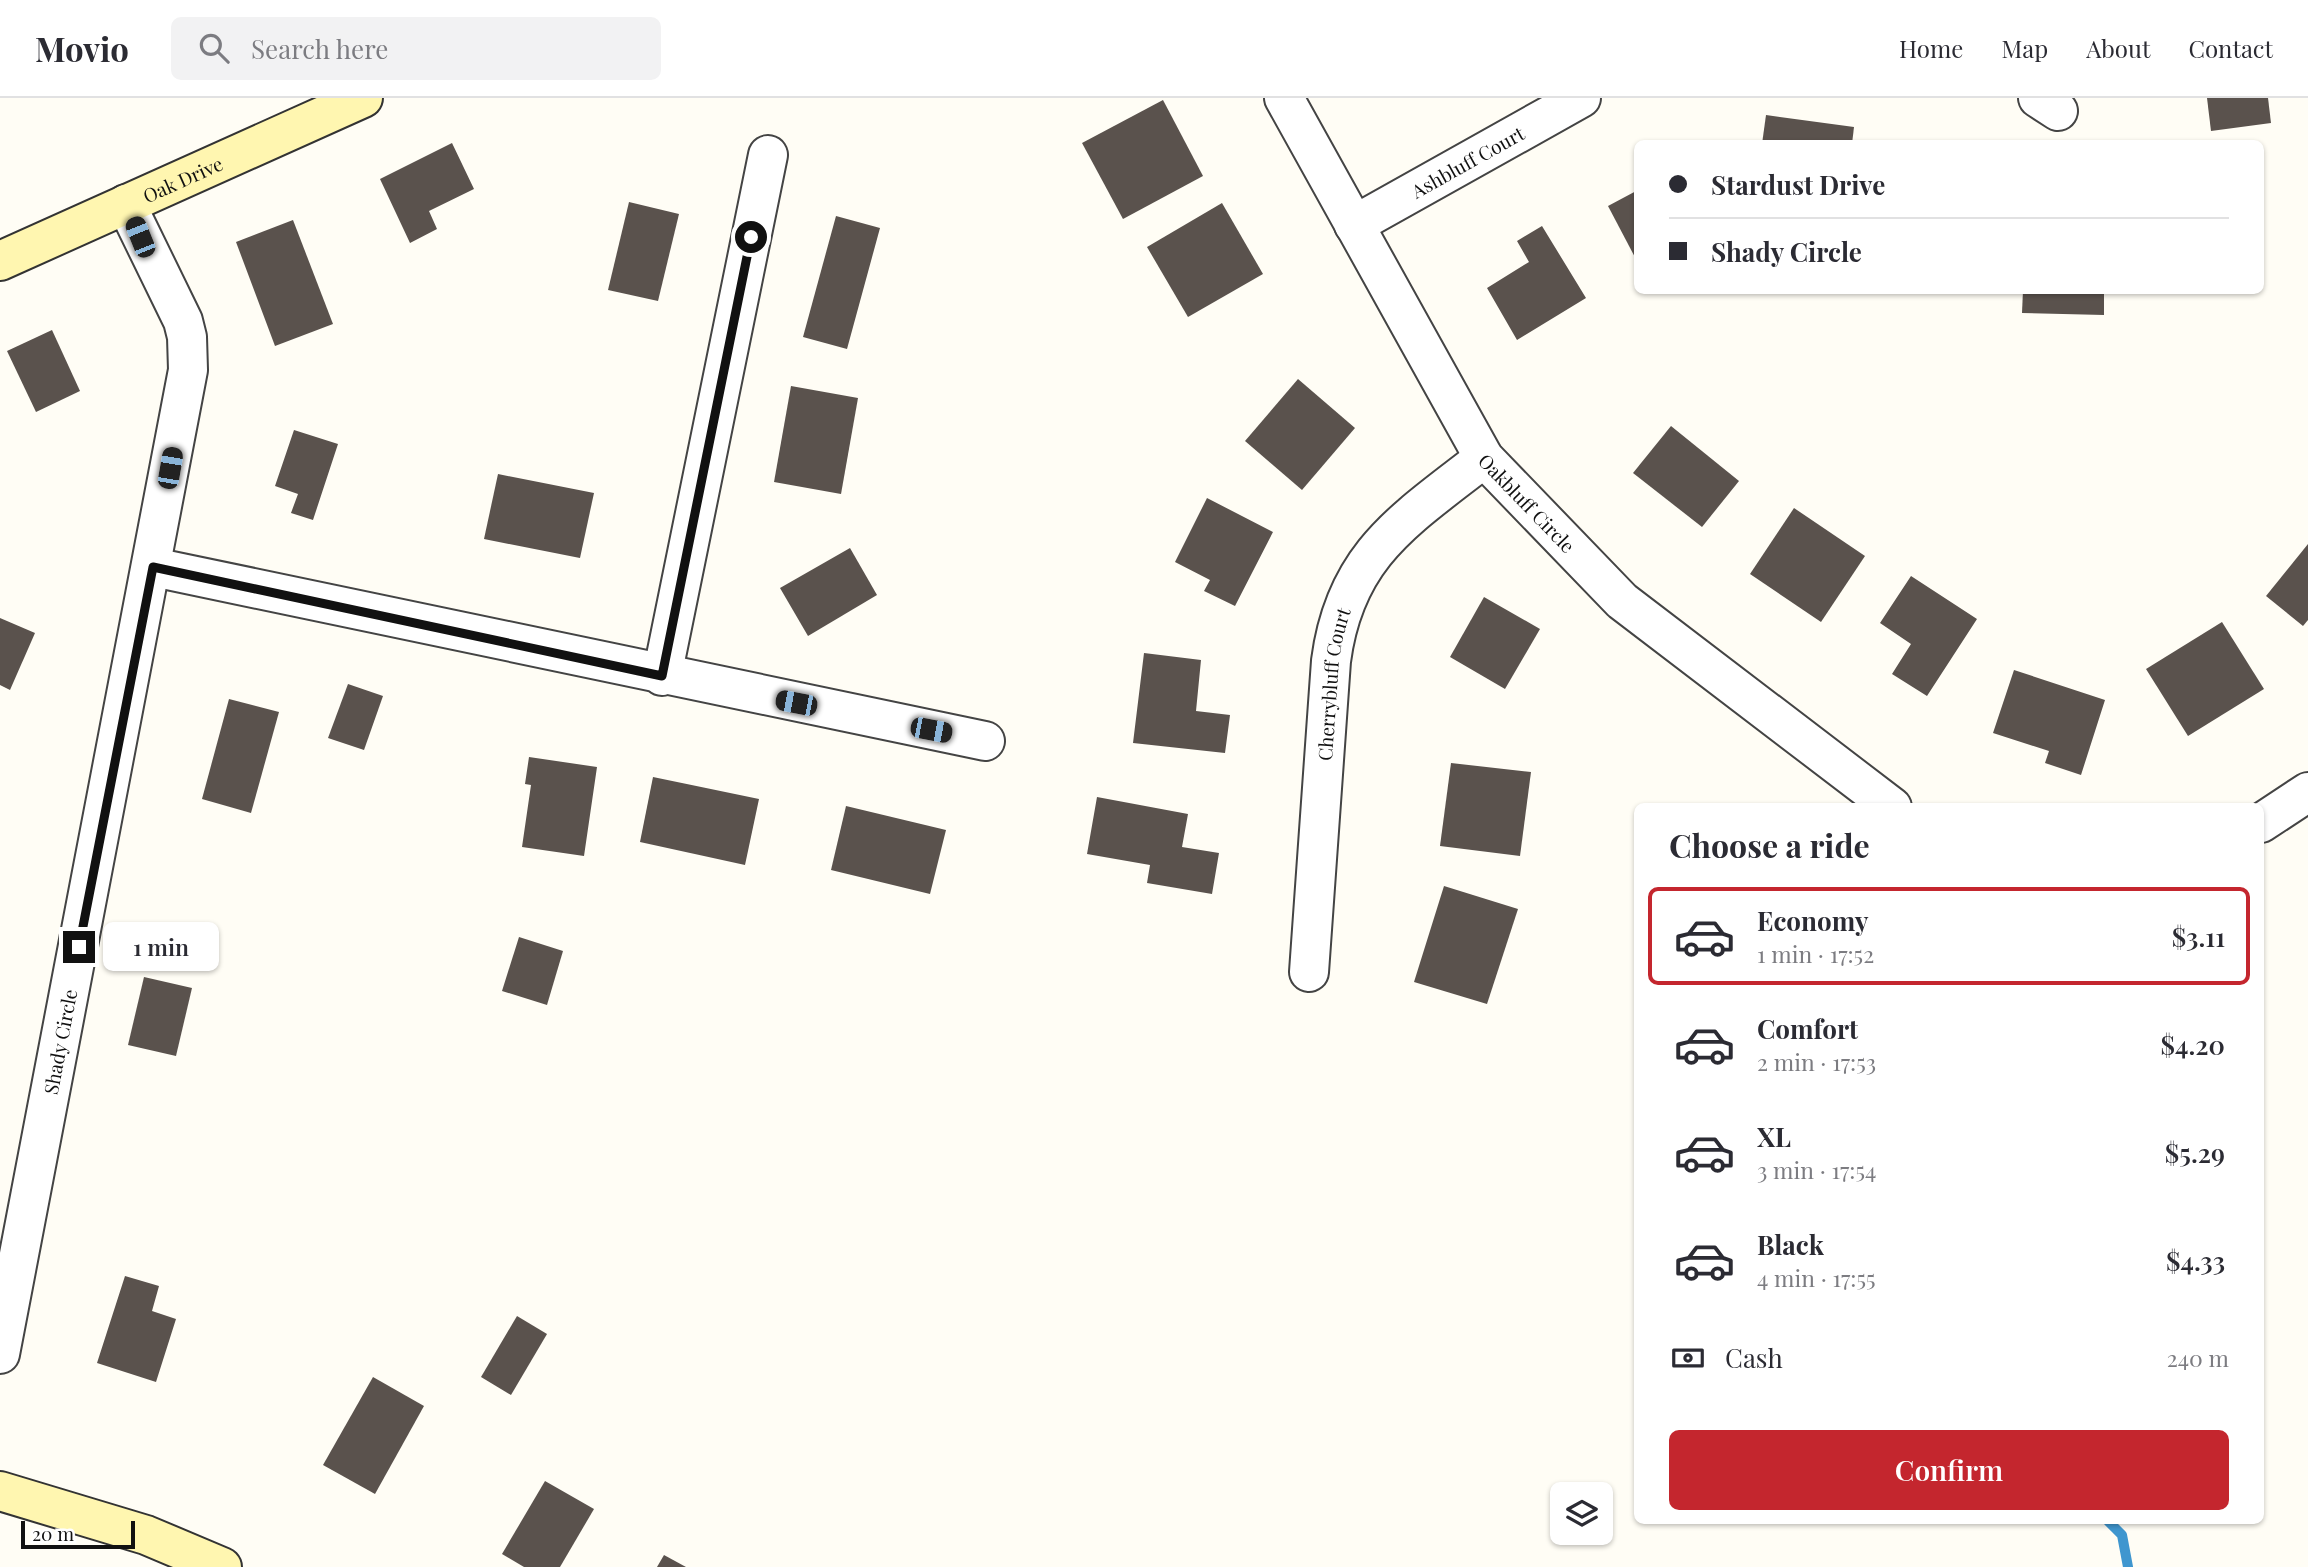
<!DOCTYPE html>
<meta charset="utf-8">
<style>
:root{--surface:#fff;--page:#f2f2f3;--text:#2b2b33;--muted:#7c7c81;--line:#e1e1e2;--accent:#c4262e}
body{margin:0;font-family:"Playfair Display",serif;background:var(--page);color:var(--text);height:100vh;display:flex;flex-direction:column;font-size:26px;white-space:nowrap}
*{box-sizing:border-box;margin:0}
p{font-size:23px;color:var(--muted)}
.icon{flex:none;width:38px;height:38px;fill:none;stroke:currentColor;stroke-width:2;stroke-linecap:round;stroke-linejoin:round}
.map{position:relative;flex:1;overflow:hidden}
.panel{position:absolute;left:1634px;top:705px;width:630px;height:721px;display:flex;flex-direction:column;background:var(--surface);border-radius:10px;box-shadow:0 2px 5px #0004}
.panel>*{flex:none}
.top-card{position:absolute;left:1634px;top:42px;width:630px;height:154px;border-radius:10px;box-shadow:0 2px 5px #0004;display:grid;align-content:center;height:154px;padding:0 35px;background:var(--surface)}
.fabs{position:absolute;left:1550px;top:1384px;display:grid;gap:14px}
.fabs a{display:grid;place-items:center;width:63px;height:63px;border-radius:10px;background:var(--surface);box-shadow:0 2px 5px #0004;font-size:35px}
.scale{position:absolute;left:21px;bottom:18px;width:114px;box-sizing:border-box;padding-left:7px;border:4px solid #111;border-top:0;font-size:19px;line-height:24px;white-space:nowrap;color:#111;-webkit-text-stroke:5px #fff;paint-order:stroke}
.end{position:absolute;width:32px;height:32px;margin:-16px;border:9px solid #111;background:#fff;box-shadow:0 0 0 4px #fff}
.from{border-radius:50%}
.bubble{position:absolute;height:49px;border-radius:10px;background:var(--surface);box-shadow:0 2px 5px #0004;font-size:23px;font-weight:600;line-height:49px;text-align:center}
.car{position:absolute;width:21px;height:42px;margin:-21px -10px;border-radius:9px;box-shadow:0 0 5px 2px #0007;background:linear-gradient(#222 24%,#8ab4d8 0 40%,#222 0 76%,#8ab4d8 0 86%,#222 0)}
.top-card b{display:flex;align-items:center;gap:24px;height:66px;font-size:26px}
.top-card b+b{border-top:2px solid var(--line)}
.top-card i{width:18px;height:18px;background:var(--text)}
ul{padding:0;list-style:none}
li{display:flex;align-items:center;gap:21px;height:98px;margin:0 14px 10px;padding:0 21px;border:4px solid transparent;border-radius:10px}
li div{flex:1}
li b{display:block;font-size:26px}
li em{font-style:normal;font-weight:600}
li.current{border-color:var(--accent)}
li>.icon{width:63px;height:63px;stroke-width:1.5}
h2{padding:0 35px;font-size:32px;line-height:84px}
.pay{display:flex;align-items:center;gap:18px;height:77px;padding:0 35px;font-size:26px}
.pay p{margin-inline-start:auto}
.action{display:flex;gap:14px;margin-top:auto;padding:14px 35px}
.action a{flex:1;height:80px;border-radius:10px;background:var(--accent);color:#fff;font-size:28px;font-weight:600;line-height:80px;text-align:center}
header{display:flex;align-items:center;gap:42px;box-sizing:border-box;height:98px;padding:0 35px;background:var(--surface);border-bottom:2px solid var(--line)}
header strong{font-size:33px}
nav{display:flex;gap:38px;margin-inline-start:auto;font-size:24px}
.search{width:490px;height:63px;background:var(--page);display:flex;align-items:center;gap:18px;box-sizing:border-box;padding:0 24px;border-radius:10px;color:var(--muted);font-size:26px}
.map>svg:first-child{display:block}
</style>
<header>
<strong>Movio</strong>
<div class="search"><svg class="icon" aria-label="search" viewBox="0 0 24 24"><circle cx="10" cy="10" r="6"/><path d="M15 15l6 6"/></svg>Search here</div>
<nav><a>Home</a><a>Map</a><a>About</a><a>Contact</a></nav>
</header>
<div class="map">
<svg width="2308" height="1469" viewBox="0 0 2308 1469">
<rect width="100%" height="100%" fill="#fffdf5"/>
<g fill="none" stroke-linecap="round" stroke-linejoin="round">
<path stroke="#3f96cf" stroke-width="10" d="M2108,1423L2122,1437L2128,1469"/>
</g>
<g fill="#5a524d">
<path d="M2207,0H2268L2271,25L2211,33Z"/>
<path d="M1163,2L1203,78L1123,121L1082,45Z"/>
<path d="M1766,17L1854,29L1852,46H1762Z"/>
<path d="M452,45L474,91L429,113L437,131L410,145L380,81Z"/>
<path d="M1638,92V165L1608,108Z"/>
<path d="M629,104L679,116L658,203L608,192Z"/>
<path d="M1222,105L1263,176L1188,219L1147,149Z"/>
<path d="M836,118L880,130L847,251L803,239Z"/>
<path d="M293,122L333,226L275,248L236,144Z"/>
<path d="M1542,128L1586,200L1517,242L1487,190L1529,164L1517,143Z"/>
<path d="M2023,192H2104V217L2022,215Z"/>
<path d="M52,232L80,293L36,314L7,253Z"/>
<path d="M1298,281L1355,330L1302,392L1245,343Z"/>
<path d="M791,288L858,300L841,396L774,384Z"/>
<path d="M1671,328L1739,383L1702,429L1633,375Z"/>
<path d="M294,332L338,346L313,422L291,415L298,396L275,388Z"/>
<path d="M498,376L594,395L580,460L484,441Z"/>
<path d="M1207,400L1273,434L1235,508L1204,493L1210,482L1175,464Z"/>
<path d="M1794,410L1865,458L1821,524L1750,476Z"/>
<path d="M2308,446V522L2303,528L2266,498Z"/>
<path d="M850,450L877,497L808,538L780,490Z"/>
<path d="M1911,478L1977,521L1927,598L1892,576L1911,546L1880,525Z"/>
<path d="M1484,499L1540,531L1505,591L1450,559Z"/>
<path d="M0,520L35,535L10,592L0,587Z"/>
<path d="M2222,524L2264,591L2188,638L2146,571Z"/>
<path d="M1144,555L1201,562L1196,613L1230,617L1225,655L1133,645Z"/>
<path d="M2014,572L2105,602L2081,677L2045,665L2049,653L1993,635Z"/>
<path d="M348,586L383,598L364,652L328,640Z"/>
<path d="M229,601L279,614L251,715L202,701Z"/>
<path d="M529,659L597,669L584,758L522,749L531,687L525,686Z"/>
<path d="M1451,665L1531,674L1520,758L1440,748Z"/>
<path d="M653,679L759,701L745,767L640,744Z"/>
<path d="M1097,699L1188,716L1182,749L1219,755L1212,796L1147,785L1150,767L1087,756Z"/>
<path d="M846,708L946,732L930,796L831,772Z"/>
<path d="M1444,788L1518,811L1487,906L1414,884Z"/>
<path d="M519,839L563,853L547,907L502,893Z"/>
<path d="M144,879L192,890L176,958L128,947Z"/>
<path d="M125,1178L159,1188L152,1213L176,1221L156,1284L97,1265Z"/>
<path d="M517,1218L547,1236L511,1297L481,1279Z"/>
<path d="M373,1279L424,1308L375,1396L323,1367Z"/>
<path d="M545,1383L594,1411L560,1469H524L502,1456Z"/>
<path d="M664,1457L686,1469H657Z"/>
</g>
<g fill="none" stroke-linecap="round" stroke-linejoin="round">
<defs>
<g id="street">
<path id="s1" d="M1284,0L1484,360L1622,503L1892,709"/>
<path d="M2038,0L2058,13"/>
<path id="s2" d="M1354,127L1581,0"/>
<path d="M153,469L985,643"/>
<path d="M662,578L768,57"/>
<path d="M2261,725L2308,694"/>
<path id="s3" d="M1309,874L1331,563C1345,456 1405,422 1484,360"/>
<path id="s4" d="M0,1256L188,272L187,239L183,223L126,106"/>
</g>
<g id="secondary">
<path id="s5" d="M0,163L363,0"/>
<path d="M0,1393L146,1437L222,1469"/>
</g>
</defs>
<use href="#street" stroke="#444" stroke-width="42"/>
<use href="#secondary" stroke="#333" stroke-width="42"/>
<use href="#street" stroke="#fff" stroke-width="38"/>
<use href="#secondary" stroke="#fff6b0" stroke-width="38"/>
</g>
<g fill="none" stroke-linecap="round" stroke-linejoin="round">
<path stroke="#111" stroke-width="9" d="M79,849L153,469L662,578L751,139"/>
</g>
<g text-anchor="middle" dominant-baseline="central" stroke-width="7" stroke-linejoin="round" paint-order="stroke">
<g font-size="19" fill="#111" stroke="#fff">
<text stroke="none"><textPath href="#s2" startOffset="130">Ashbluff Court</textPath></text>
<text stroke="none"><textPath href="#s5" startOffset="200">Oak Drive</textPath></text>
<text stroke="none"><textPath href="#s1" startOffset="474">Oakbluff Circle</textPath></text>
<text stroke="none"><textPath href="#s3" startOffset="289">Cherrybluff Court</textPath></text>
<text stroke="none"><textPath href="#s4" startOffset="318">Shady Circle</textPath></text>
</g>
</g>
</svg>
<div class="fabs">
<a><svg class="icon" aria-label="layers" viewBox="0 0 24 24"><path d="M12 4l9 5-9 5-9-5zM3 14l9 5 9-5"/></svg></a>
</div>
<div class="scale">20 m</div>
<i class="end from" style="left:751px;top:139px"></i>
<i class="end" style="left:79px;top:849px"></i>
<div class="bubble" style="left:103px;top:824px;width:116px">1 min</div>
<i class="car" style="left:140px;top:139px;rotate:338deg"></i>
<i class="car" style="left:170px;top:370px;rotate:10deg"></i>
<i class="car" style="left:796px;top:605px;rotate:281deg"></i>
<i class="car" style="left:931px;top:632px;rotate:101deg"></i>
<div class="top-card">
<b><i class="from"></i>Stardust Drive</b>
<b><i></i>Shady Circle</b>
</div>
<section class="panel">
<h2>Choose a ride</h2>
<ul>
<li class="current"><svg class="icon" aria-label="car" viewBox="0 0 24 24"><path d="M5 17H2v-5l4-1 3-4h7l3 4 3 1v5h-3M9 17h6M6 11h13"/><circle cx="7" cy="17" r="2"/><circle cx="17" cy="17" r="2"/></svg><div><b>Economy</b><p>1 min · 17:52</p></div><em>$3.11</em></li>
<li><svg class="icon" aria-label="car" viewBox="0 0 24 24"><path d="M5 17H2v-5l4-1 3-4h7l3 4 3 1v5h-3M9 17h6M6 11h13"/><circle cx="7" cy="17" r="2"/><circle cx="17" cy="17" r="2"/></svg><div><b>Comfort</b><p>2 min · 17:53</p></div><em>$4.20</em></li>
<li><svg class="icon" aria-label="car" viewBox="0 0 24 24"><path d="M5 17H2v-5l4-1 3-4h7l3 4 3 1v5h-3M9 17h6M6 11h13"/><circle cx="7" cy="17" r="2"/><circle cx="17" cy="17" r="2"/></svg><div><b>XL</b><p>3 min · 17:54</p></div><em>$5.29</em></li>
<li><svg class="icon" aria-label="car" viewBox="0 0 24 24"><path d="M5 17H2v-5l4-1 3-4h7l3 4 3 1v5h-3M9 17h6M6 11h13"/><circle cx="7" cy="17" r="2"/><circle cx="17" cy="17" r="2"/></svg><div><b>Black</b><p>4 min · 17:55</p></div><em>$4.33</em></li>
</ul>
<div class="pay"><svg class="icon" aria-label="cash" viewBox="0 0 24 24"><path d="M3 7h18v10H3z"/><circle cx="12" cy="12" r="2"/></svg>Cash<p>240 m</p></div>
<div class="action"><a>Confirm</a></div>
</section>
</div>
